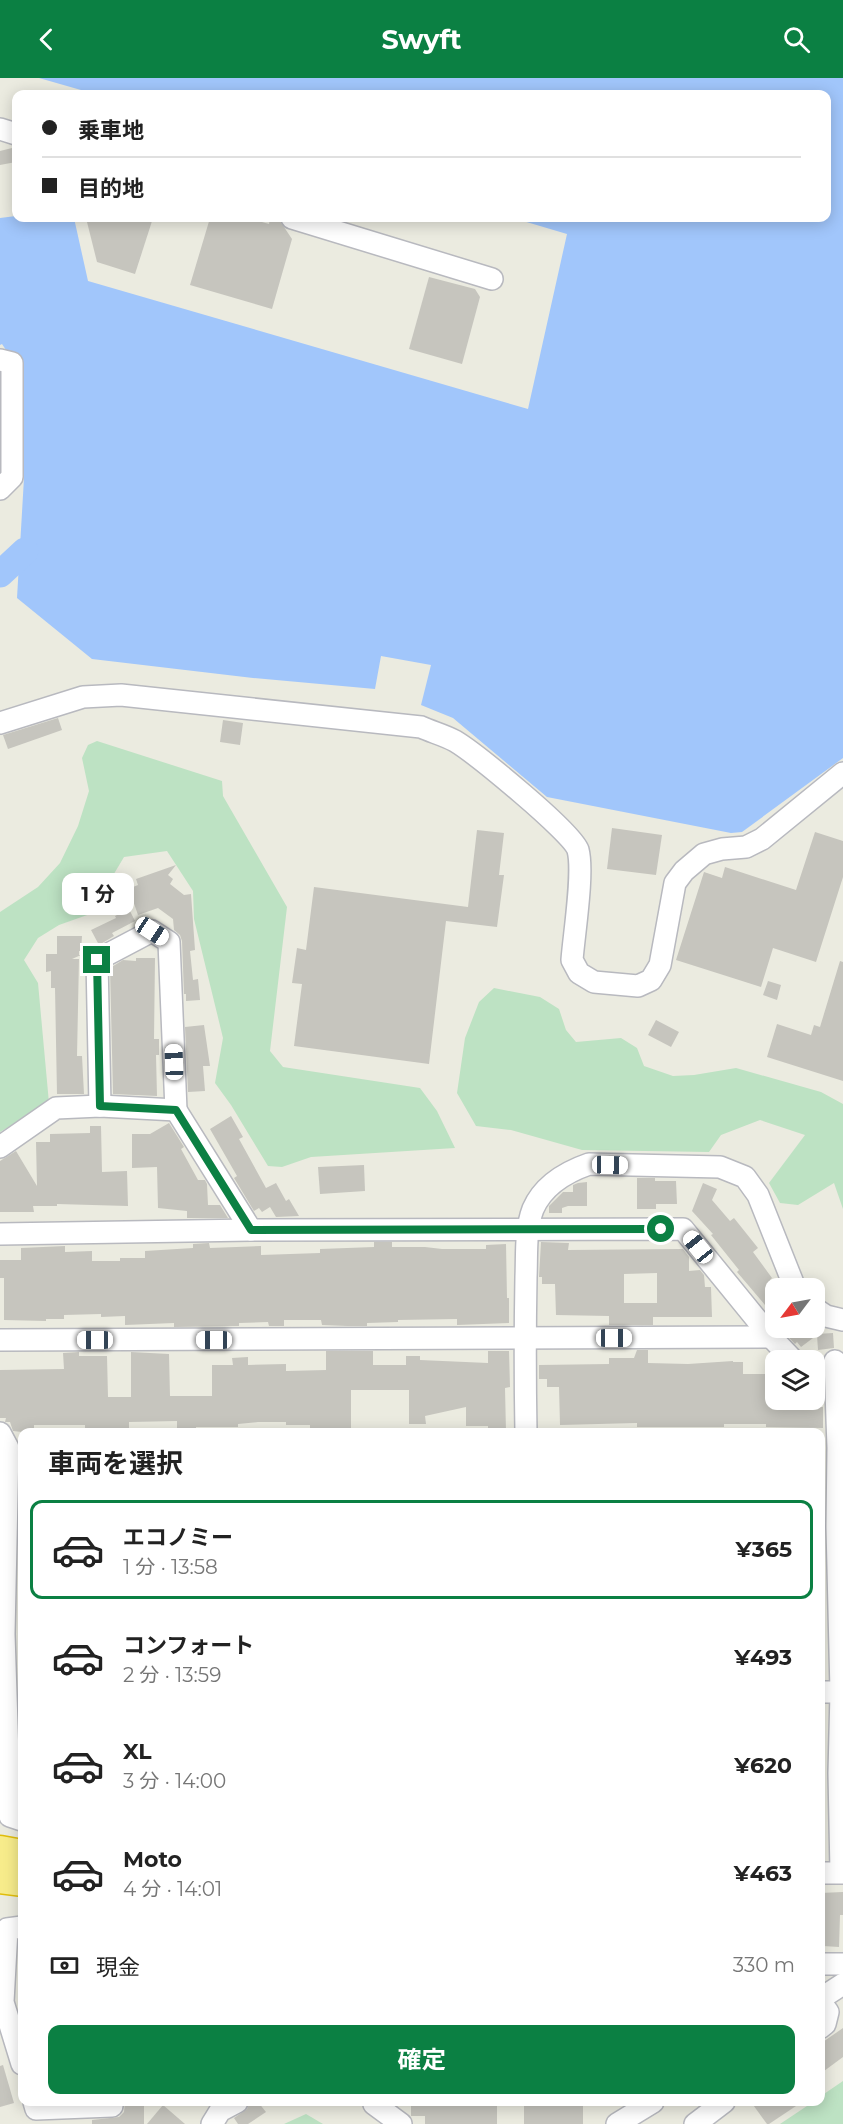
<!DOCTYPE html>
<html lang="ja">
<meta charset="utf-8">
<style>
:root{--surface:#fff;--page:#f6f6f6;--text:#222;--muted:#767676;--line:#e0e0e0;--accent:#0b8043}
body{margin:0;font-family:Montserrat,"Noto Sans JP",sans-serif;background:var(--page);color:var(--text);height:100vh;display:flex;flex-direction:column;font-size:22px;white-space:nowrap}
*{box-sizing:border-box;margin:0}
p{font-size:20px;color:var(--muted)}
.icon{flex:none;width:33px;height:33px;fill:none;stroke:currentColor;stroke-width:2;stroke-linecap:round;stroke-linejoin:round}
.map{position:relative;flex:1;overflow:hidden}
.side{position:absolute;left:18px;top:1350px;width:807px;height:678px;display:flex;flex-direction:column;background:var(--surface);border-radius:12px;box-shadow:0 3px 15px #0003}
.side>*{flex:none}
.hud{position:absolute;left:12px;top:12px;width:819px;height:132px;border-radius:12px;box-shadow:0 3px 15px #0003;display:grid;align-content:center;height:132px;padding:0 30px;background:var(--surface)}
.needle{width:39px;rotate:238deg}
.fabs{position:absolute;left:765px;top:1200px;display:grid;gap:12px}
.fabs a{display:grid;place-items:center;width:60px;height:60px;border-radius:12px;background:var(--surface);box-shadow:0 3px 15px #0003;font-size:30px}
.end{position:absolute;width:27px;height:27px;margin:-14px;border:8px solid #0b8043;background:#fff;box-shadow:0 0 0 3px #fff}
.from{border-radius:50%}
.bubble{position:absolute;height:42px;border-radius:12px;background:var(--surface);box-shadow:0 3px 15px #0003;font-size:20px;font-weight:700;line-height:42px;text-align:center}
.car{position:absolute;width:18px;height:36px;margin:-18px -9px;border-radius:8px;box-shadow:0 0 4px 2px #0007;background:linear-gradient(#fff 24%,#345 0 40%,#fff 0 76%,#345 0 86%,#fff 0)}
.hud b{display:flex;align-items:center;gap:21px;height:57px;font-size:22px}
.hud b+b{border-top:2px solid var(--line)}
.hud i{width:15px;height:15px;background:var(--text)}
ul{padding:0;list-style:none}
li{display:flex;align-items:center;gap:18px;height:99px;margin:0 12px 9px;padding:0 18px;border:3px solid transparent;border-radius:12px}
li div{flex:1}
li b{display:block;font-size:22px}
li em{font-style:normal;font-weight:700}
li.active{border-color:var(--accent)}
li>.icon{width:54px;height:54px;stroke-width:1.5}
h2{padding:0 30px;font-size:27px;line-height:72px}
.pay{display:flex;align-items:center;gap:15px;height:66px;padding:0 30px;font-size:22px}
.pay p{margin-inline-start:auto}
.action{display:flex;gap:12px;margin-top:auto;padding:12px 30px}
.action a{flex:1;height:69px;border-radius:12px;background:var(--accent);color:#fff;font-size:24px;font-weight:700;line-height:69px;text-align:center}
header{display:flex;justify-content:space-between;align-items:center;height:78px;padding:0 30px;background:var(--accent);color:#fff;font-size:27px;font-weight:700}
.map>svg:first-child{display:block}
</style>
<header><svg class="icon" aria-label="back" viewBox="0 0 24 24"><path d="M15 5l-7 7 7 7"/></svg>Swyft<svg class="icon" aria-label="search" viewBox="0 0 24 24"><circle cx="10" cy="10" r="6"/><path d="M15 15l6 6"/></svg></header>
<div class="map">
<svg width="843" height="2046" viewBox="0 0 843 2046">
<rect width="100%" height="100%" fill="#ebebe0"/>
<g fill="#bde2c3">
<path d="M97,663L222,703L223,718L287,829L270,973L283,989L420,1010L437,1033L455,1070L311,1079L282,1089L268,1088L231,1027L215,1005L223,960L194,841L193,813L167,773L124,779L90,836L59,847L38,860L24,882L38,905L49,1025L0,1054V834L38,809L60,785L78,748L89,713L82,680L88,667Z"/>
<path d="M494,910L540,919L559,931L566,952L576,964L621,960L637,970L644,988L673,998L694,997L736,990L821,1014L843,1026V1131L834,1105L798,1127L780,1125L769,1105L805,1057L760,1042L721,1057L709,1074L582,1072L511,1052L476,1048L457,1015L465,960L479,924Z"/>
<path d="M843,2003V2046H780L813,2024H820L821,2018Z"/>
<path d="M306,2036L323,2046H284Z"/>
</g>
<path fill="#a1c6fb" d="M39,0H843V680L742,754L731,755L547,719L453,640L421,627L431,587L381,578L375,611L253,600L92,581L17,520L24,400L8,275L2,266L0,267V140L16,138V140H74L88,203L528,331L567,156L513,140H826V16H95Z"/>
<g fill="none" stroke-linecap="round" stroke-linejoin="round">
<path stroke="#a1c6fb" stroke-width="27" d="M0,496L25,473"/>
</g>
<g fill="#c6c5be" fill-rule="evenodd">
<path d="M16,69V84L0,87V73Z"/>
<path d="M86,140H153L135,196L97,184Z"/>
<path d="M210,140H248L269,146L270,140H278L292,161L272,231L190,207Z"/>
<path d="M429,199L475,211L480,219L462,286L409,271Z"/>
<path d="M58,640L62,652L8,671L3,657Z"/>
<path d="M223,642L243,645L240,667L220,664Z"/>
<path d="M612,750L662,757L656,797L607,791Z"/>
<path d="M477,752L504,755L499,797H504L497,849L446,843L429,986L294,968L302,906L292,905L297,870L306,872L314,809L468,829Z"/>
<path d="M815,754L843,763V799L816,884L773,870L761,909L676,882L704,794L722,800L725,789L796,812Z"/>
<path d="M176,787L168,797L173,801L170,806L184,817L191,816L195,872L190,873L193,902L198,901L200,922L186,923V916H184L182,863L180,857L174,852L173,841L158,830L138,837L130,814L134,813L133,809L138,807L136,801Z"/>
<path d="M129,831L135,843L112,855L114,858L99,867L91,852L116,840L115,838Z"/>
<path d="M57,858H82L81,873H79V877H81L72,881H79L77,978H82L84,1016H57L55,910H51V893L46,894V876H57Z"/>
<path d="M136,880H155L154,961H159V977H156L157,1018L113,1016L110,890L123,882L136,883Z"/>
<path d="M840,883L843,884V1003L767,979L777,946L811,957L814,947L820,949Z"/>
<path d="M768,903L781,907L777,922L763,917Z"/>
<path d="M656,942L679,954L671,969L648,957Z"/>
<path d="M204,947L210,988H203L205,1013L188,1014L185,949Z"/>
<path d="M231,1038L243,1059L239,1061L266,1110L276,1105L286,1123L289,1121L299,1138L276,1139L270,1129L262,1134L259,1130L254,1133L234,1100L237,1098L210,1051Z"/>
<path d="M169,1045L184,1069L181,1071L198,1102H205L207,1106L208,1127H220L228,1140H187V1133L158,1130L157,1089L132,1090V1056H150Z"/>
<path d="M90,1048H101L102,1094L127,1093L128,1128L57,1126V1128H33L34,1134H0V1083L16,1073L37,1108L36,1064H50V1056L90,1055Z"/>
<path d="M364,1087L365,1113L320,1116L318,1089Z"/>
<path d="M637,1100H655V1103H676L677,1126H656V1131H637Z"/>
<path d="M587,1104V1128H568L562,1130V1135H549V1128L563,1114H573V1107L578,1105Z"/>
<path d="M703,1105L717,1111L712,1122L730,1143L734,1140L758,1170L753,1174L772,1200L770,1202L776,1209V1240L737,1194L739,1192L711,1157L713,1156L692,1133Z"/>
<path d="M374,1164H392V1169H425L442,1171H486V1167L506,1166L507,1220H509V1245L457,1247V1241L398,1242V1244L367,1245V1248H347L322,1247L321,1242H284V1248H269L268,1244L239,1245V1248L174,1249V1245L125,1247V1238L101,1239V1236L64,1237V1241H46V1243L4,1242V1200H0V1182H21V1170L65,1168V1174L92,1173V1183H120V1180H145V1173L193,1170V1166L209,1165L210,1170L261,1168V1177L320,1175V1171L374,1169Z"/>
<path d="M541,1164L569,1165L568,1172L683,1171L689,1179V1193L700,1192L704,1197L705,1209H711L712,1239H653V1247H609V1238L556,1237L555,1206H542V1199H539ZM657,1195V1225H624V1196Z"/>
<path d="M780,1250L824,1251L817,1256L833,1255L834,1270L818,1272L817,1257L801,1269L797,1264L795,1266Z"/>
<path d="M637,1272H648V1285L688,1286L733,1283V1284H743V1296H771V1300H776V1330L823,1329V1350L766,1349V1346H724V1349H637V1345L560,1347L559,1309H547V1301H539V1287L609,1286V1280H634Z"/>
<path d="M326,1273H373V1287H406V1278H420V1282L488,1285V1273H509L510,1309L505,1310L506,1354H488V1348H466V1329L425,1338L426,1346H409V1312H351V1352H310V1347H286V1344H258L238,1346V1349H196V1351H192V1354H177V1343L129,1344V1354H85V1347H34V1354H22L13,1353L10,1344H5L6,1340H0V1292L64,1291L63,1275L79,1274V1278H107L108,1319H131V1274L169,1276L170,1318H212V1287H233L232,1280L248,1279V1287L286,1286V1293L326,1292Z"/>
<path d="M843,1814V1837H840L839,1869L823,1868L824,1837H820V1815Z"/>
<path d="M843,1950V1979L820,1996V1966Z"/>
<path d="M3,1987L14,2025L0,2029V1988Z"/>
<path d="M125,2024H144V2046H92V2042L119,2039L124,2034Z"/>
<path d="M250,2024H258L266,2034L248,2046H238L234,2040L247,2031Z"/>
<path d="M411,2024H497V2046H425V2038H411Z"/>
<path d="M524,2024L583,2025V2046H524Z"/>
<path d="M751,2024H802L769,2046H767Z"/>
<path d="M163,2027L185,2046H147Z"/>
</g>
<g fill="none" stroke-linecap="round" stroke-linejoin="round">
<defs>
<g id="minor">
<path d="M0,51L16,56"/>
<path d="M292,140L492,201"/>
<path d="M0,282L12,285V399L0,411"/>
<path d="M0,645L83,619L121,617L421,649C432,654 444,657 455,663C475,675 572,754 578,772C584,794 574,856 572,882L579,895L594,904L638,908L651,902L660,887L675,805L684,793L704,776L722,771L746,769L762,761L843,695"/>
<path d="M100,1028L97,882L152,853L169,864L176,1032"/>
<path d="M0,1069L56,1030L100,1028L176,1032L251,1152"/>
<path d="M0,1156L251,1152L683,1151L771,1259L793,1282"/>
<path d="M814,1230L826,1238L843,1242"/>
<path d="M0,1262L771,1259"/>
<path d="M835,1283L838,1370L837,1449L841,1614L839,1695L841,1794"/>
<path d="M526,1354C525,1302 525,1251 526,1199C527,1176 525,1152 533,1131C543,1108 566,1094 589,1086L720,1089L745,1099L758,1117L795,1210"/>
<path d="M0,1355L8,1370L4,1556L10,1738L22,1742"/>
<path d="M820,1614H843"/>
<path d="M820,1795H843"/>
<path d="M22,1849L7,1851L3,1924L22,1986"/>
<path d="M820,1886H843"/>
<path d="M820,1921L843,1906"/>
<path d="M820,1923L828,1934L825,1946L820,1950"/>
<path d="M34,2024L36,2031L112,2028V2024"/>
<path d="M374,2024V2026L401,2046"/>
<path d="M212,2046L220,2033L237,2024"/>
<path d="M617,2046L653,2024"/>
<path d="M695,2046L724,2024"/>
</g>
<g id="highway">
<path d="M0,1773L22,1777"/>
<path d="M0,1800L22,1803"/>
</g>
</defs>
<use href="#minor" stroke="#b8b9bf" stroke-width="24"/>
<use href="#highway" stroke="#e1be0b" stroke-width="33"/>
<use href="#minor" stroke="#fff" stroke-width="21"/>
<use href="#highway" stroke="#f7ec8b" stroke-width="30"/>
</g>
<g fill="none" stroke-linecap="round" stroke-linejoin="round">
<path stroke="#0b8043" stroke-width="8" d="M97,882L100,1028L176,1032L251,1152L661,1151"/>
</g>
</svg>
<div class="fabs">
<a><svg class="needle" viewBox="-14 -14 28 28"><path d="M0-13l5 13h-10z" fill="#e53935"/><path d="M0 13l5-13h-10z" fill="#767676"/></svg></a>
<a><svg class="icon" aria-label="layers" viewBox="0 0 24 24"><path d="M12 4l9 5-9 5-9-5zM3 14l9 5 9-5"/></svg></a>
</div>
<i class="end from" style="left:661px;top:1151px"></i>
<i class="end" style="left:97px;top:882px"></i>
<div class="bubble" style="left:62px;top:795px;width:72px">1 分</div>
<i class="car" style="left:152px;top:853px;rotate:123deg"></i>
<i class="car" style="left:174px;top:984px;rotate:358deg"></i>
<i class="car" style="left:610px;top:1087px;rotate:91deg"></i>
<i class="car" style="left:698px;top:1169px;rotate:321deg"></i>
<i class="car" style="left:614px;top:1260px;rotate:90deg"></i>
<i class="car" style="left:95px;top:1262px;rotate:270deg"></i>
<i class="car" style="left:214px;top:1262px;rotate:270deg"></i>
<div class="hud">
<b><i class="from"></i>乗車地</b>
<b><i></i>目的地</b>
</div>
<section class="side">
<h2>車両を選択</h2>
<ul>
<li class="active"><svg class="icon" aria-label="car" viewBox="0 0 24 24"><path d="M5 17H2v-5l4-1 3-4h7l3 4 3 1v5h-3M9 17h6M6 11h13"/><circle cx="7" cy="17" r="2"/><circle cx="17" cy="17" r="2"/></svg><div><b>エコノミー</b><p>1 分 · 13:58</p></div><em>¥365</em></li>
<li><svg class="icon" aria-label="car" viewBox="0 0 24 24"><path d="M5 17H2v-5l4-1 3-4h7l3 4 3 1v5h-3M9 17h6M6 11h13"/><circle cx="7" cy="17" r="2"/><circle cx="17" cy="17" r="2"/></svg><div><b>コンフォート</b><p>2 分 · 13:59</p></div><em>¥493</em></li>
<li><svg class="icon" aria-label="car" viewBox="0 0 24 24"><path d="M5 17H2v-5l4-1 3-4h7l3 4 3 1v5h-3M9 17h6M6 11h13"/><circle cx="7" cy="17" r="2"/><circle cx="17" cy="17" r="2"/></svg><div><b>XL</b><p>3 分 · 14:00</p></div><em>¥620</em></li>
<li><svg class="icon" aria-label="car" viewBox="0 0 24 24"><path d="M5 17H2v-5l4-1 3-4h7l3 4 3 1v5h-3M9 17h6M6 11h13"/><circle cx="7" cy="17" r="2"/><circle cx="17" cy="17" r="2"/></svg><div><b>Moto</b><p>4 分 · 14:01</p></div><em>¥463</em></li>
</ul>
<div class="pay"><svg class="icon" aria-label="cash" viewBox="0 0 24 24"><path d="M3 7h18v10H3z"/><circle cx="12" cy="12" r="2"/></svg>現金<p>330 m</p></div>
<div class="action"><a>確定</a></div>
</section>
</div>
